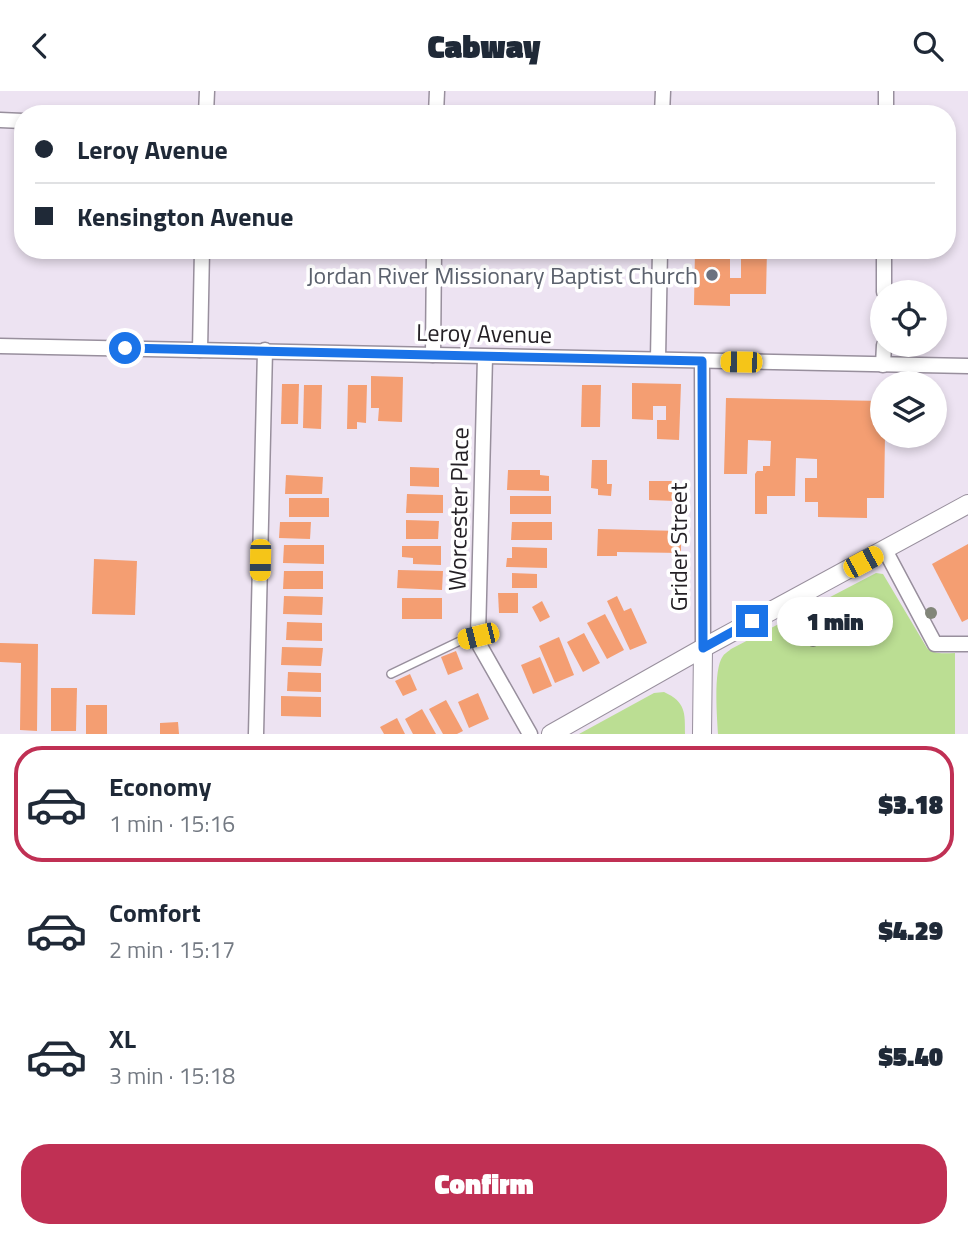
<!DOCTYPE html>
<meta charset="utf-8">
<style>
:root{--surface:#fff;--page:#f2f2f3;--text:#1f2937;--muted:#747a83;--line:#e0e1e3;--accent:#c03054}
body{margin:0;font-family:"Titillium Web",sans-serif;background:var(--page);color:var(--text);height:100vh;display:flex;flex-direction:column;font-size:26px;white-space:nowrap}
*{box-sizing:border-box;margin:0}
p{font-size:23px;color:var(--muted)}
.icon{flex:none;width:38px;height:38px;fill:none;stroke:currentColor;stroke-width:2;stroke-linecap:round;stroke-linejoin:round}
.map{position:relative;height:643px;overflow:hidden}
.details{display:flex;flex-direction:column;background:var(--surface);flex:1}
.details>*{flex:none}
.banner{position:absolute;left:14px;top:14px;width:942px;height:154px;border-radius:28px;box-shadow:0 4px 10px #0003;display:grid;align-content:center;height:154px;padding:0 21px;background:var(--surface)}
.controls{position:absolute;left:870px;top:189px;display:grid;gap:14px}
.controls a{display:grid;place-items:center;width:77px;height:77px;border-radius:50%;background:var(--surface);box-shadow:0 4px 10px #0003;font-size:35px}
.end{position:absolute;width:32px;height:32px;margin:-16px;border:9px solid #1a73e8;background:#fff;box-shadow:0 0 0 4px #fff}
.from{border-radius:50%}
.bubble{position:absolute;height:49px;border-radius:24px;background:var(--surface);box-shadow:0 4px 10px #0003;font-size:23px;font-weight:800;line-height:49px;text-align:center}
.car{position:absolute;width:21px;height:42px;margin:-21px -10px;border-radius:9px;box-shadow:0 0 5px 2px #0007;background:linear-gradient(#f5c518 24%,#345 0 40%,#f5c518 0 76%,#345 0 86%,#f5c518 0)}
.banner b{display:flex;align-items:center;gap:24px;height:66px;font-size:26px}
.banner b+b{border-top:2px solid var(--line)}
.banner i{width:18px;height:18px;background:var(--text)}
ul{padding:12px 0 0;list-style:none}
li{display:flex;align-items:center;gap:21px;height:116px;margin:0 14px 10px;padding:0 7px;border:4px solid transparent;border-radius:28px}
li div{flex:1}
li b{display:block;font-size:26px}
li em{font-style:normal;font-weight:800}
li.selected{border-color:var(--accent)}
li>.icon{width:63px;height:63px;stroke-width:1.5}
.action{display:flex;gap:14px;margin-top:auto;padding:14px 21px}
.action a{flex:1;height:80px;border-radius:28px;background:var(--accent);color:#fff;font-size:28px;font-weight:800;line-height:80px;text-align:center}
header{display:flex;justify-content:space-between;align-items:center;height:91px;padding:0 21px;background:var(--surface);font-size:32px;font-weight:800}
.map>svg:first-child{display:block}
</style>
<header><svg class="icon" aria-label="back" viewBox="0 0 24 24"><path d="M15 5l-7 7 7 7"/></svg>Cabway<svg class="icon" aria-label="search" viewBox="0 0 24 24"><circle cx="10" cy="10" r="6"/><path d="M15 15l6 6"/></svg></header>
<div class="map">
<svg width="968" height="643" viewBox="0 0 968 643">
<rect width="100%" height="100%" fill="#ede3f2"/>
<g fill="#bbde93">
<path d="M876,482L883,483L927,557C934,564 945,562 955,562V643H718C717,626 713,578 723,565C724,563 729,560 731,558Z"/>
<path d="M664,601C686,611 685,622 685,643H579L654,602Z"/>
</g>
<g fill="#f49e72">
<path d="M695,159H730V187H741V159H767L766,203H730V215L694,214Z"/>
<path d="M371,285L403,286L402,331L378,330L379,317H371Z"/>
<path d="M632,292L681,293L679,349L657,348V329H666V315H653V329L632,328Z"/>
<path d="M282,293H299L298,333H281Z"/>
<path d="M304,294H322L321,338L303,337Z"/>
<path d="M348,294H367L366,332L357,331V338H347Z"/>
<path d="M582,294H601L600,336H581Z"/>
<path d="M726,307L882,310V345H885L884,407H867V427L818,426V411H805V387H817V368L796,367L795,405H767V423H755V383L757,380H763V375H770L771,350L748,349L747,383H724Z"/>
<path d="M592,369H607V393H612L611,405L598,404V398L591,397Z"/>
<path d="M410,376L439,377V396L410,395Z"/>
<path d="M508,379H540V384L549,385V400L507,399Z"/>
<path d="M286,384L323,386L322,403H285Z"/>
<path d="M649,390H676V410L649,409Z"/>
<path d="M407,403L443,404V422H406Z"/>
<rect x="510" y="405" width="41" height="18"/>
<rect x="289" y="407" width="40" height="19"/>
<path d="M406,429L439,430L438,448H406Z"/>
<path d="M280,431H311L310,448L279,447Z"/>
<path d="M512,431H552V449H511Z"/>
<path d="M598,438L681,440V462L617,461V465H597Z"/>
<path d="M968,453V528L962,531L932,473Z"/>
<path d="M284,454H324V473L283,472Z"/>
<path d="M402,455H441V474L413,473V467L402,466Z"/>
<path d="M512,456L547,457V477L506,476L507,467H512Z"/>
<path d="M94,468L137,470L135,524L92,523Z"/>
<path d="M398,479L443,480L442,499L397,497Z"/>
<path d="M284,480H323V498H283Z"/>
<path d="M512,482L537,483V497H512Z"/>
<path d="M498,502H518V522H499Z"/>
<path d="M284,505L323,506L322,524L283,523Z"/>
<path d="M617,505L624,520L631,517L647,552L630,559L607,510Z"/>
<rect x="402" y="507" width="40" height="21"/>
<path d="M542,510L550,526L540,531L532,516Z"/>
<path d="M605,523L624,559L607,568L587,532Z"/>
<path d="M287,531L322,532V550L286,549Z"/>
<path d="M584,542L600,572L583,581L567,551Z"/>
<path d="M559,546L574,584L555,592L539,555Z"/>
<path d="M0,552L38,553L37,640L20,639L21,572L0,571Z"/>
<path d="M282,556L323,557L321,575L281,574Z"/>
<path d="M456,560L463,578L448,584L441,566Z"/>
<path d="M540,566L552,595L533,603L521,574Z"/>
<path d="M288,581L321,582V601L287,600Z"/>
<path d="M410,583L417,599L403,605L395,590Z"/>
<path d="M51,597H77L76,640H51Z"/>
<path d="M478,602L489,628L469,637L458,611Z"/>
<path d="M281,605L321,606V626L281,625Z"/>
<path d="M446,609L463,640L457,643H443L429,618Z"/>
<rect x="86" y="614" width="21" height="29"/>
<path d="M422,618L436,643H413L405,628Z"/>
<path d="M397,627L405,643H384L380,636Z"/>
<path d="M178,631L179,643H160V632Z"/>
</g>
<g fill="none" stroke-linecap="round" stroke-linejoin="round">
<defs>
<path id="service" d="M391,583L462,549L477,545"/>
<g id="minor">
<path d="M206,23L207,0"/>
<path d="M436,23L437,0"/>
<path d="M662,23L663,0"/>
<path d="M886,23V0"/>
<path d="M0,29L23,30"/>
<path d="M884,201V159"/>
<path d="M0,255C323,261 645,269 968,275"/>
<path d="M200,259L202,159"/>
<path d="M433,264L434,159"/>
<path d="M485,266L478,545L480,555L530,643"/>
<path d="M658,268L660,159"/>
<path d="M702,270L703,557"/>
<path d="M883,274L884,254"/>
<path d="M885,459L935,553H968"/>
<path d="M256,643L265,259"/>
</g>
<g id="tertiary">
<path d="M551,643L703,557L968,413"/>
<path d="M702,643L703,557"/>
</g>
</defs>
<use href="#service" stroke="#988f9d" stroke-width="10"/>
<use href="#minor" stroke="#988f9d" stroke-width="17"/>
<use href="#tertiary" stroke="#988f9d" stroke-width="20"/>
<use href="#service" stroke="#fff" stroke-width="7"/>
<use href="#minor" stroke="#fff" stroke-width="14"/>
<use href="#tertiary" stroke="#fff" stroke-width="18"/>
</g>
<g fill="#828679">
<circle cx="805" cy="521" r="6"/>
<circle cx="931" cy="522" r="6"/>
<circle cx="839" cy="539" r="6"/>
<circle cx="813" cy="550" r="6"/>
</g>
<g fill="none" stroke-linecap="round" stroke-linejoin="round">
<path stroke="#1a73e8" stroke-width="9" d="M125,257L702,270L703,557L752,530"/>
</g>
<circle fill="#6b7280" stroke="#fff" stroke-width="2.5" cx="712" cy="184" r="7"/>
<g text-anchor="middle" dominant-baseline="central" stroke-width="7" stroke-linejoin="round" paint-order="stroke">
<g font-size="24" fill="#5b616d" stroke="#fff" text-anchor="end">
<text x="698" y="184">Jordan River Missionary Baptist Church</text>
</g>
<g font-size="24" fill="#242025" stroke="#fff">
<text transform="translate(484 242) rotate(1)">Leroy Avenue</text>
<text transform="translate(458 418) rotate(-89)">Worcester Place</text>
<text transform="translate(678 456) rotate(-90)">Grider Street</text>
</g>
</g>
</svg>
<div class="controls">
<a><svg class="icon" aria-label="locate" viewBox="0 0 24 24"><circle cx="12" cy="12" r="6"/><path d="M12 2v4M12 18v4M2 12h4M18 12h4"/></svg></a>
<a><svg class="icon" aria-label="layers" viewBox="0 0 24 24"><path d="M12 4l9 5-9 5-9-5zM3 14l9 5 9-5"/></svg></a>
</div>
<i class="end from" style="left:125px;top:257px"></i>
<i class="end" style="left:752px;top:530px"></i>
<div class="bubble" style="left:777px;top:506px;width:116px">1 min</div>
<i class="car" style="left:741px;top:271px;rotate:271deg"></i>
<i class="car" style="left:260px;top:469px;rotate:181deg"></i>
<i class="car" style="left:863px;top:471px;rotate:62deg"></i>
<i class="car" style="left:478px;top:545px;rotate:256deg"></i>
<div class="banner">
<b><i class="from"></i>Leroy Avenue</b>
<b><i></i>Kensington Avenue</b>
</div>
</div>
<section class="details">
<ul>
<li class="selected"><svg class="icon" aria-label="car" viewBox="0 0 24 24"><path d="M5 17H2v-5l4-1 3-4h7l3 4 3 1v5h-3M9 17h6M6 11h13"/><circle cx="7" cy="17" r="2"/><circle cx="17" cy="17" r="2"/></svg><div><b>Economy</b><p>1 min · 15:16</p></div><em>$3.18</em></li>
<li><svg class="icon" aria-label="car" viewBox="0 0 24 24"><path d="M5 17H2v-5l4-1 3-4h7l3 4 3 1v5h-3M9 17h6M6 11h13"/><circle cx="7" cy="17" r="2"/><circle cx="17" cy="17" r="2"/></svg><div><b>Comfort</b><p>2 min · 15:17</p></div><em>$4.29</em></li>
<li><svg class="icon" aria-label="car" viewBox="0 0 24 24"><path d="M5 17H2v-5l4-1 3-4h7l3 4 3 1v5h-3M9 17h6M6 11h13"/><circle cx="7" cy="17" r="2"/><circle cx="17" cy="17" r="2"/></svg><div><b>XL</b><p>3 min · 15:18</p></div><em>$5.40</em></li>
</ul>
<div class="action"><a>Confirm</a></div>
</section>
